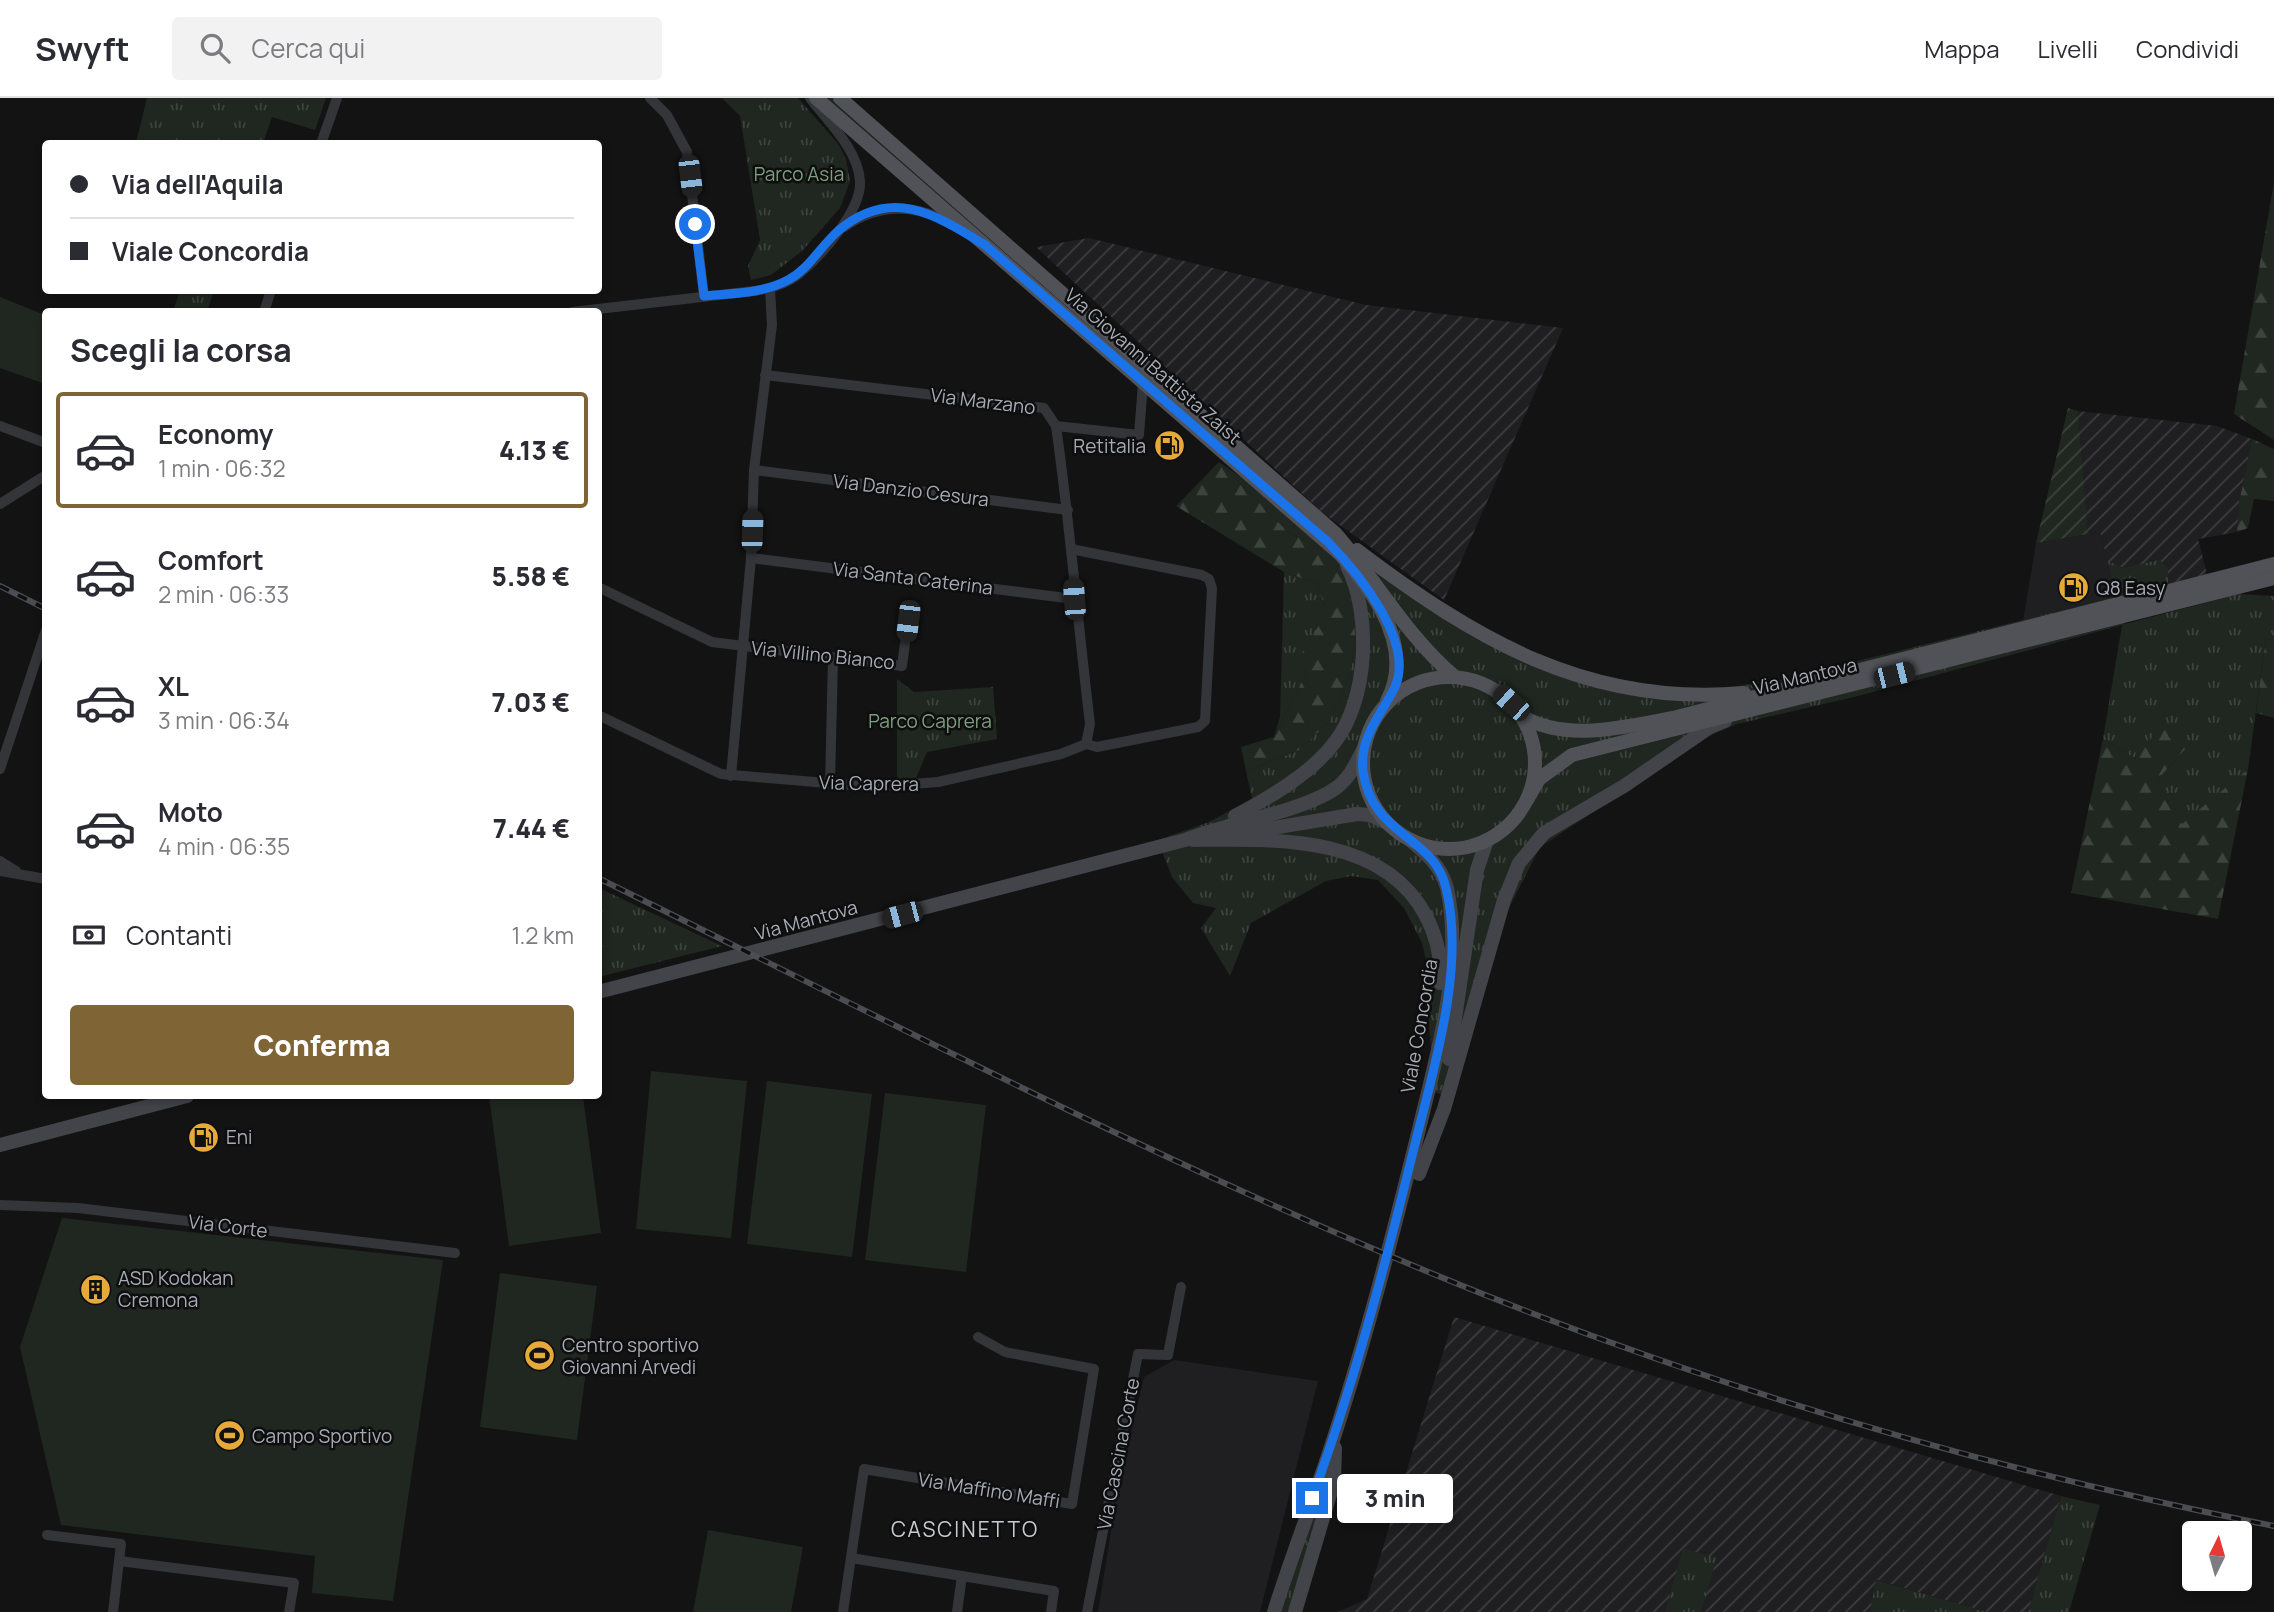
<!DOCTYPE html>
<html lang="it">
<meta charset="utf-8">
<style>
:root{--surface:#fff;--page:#f2f2f3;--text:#2b2b33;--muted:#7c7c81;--line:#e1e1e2;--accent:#7f6436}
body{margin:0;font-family:Manrope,sans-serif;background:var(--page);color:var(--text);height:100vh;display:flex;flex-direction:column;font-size:26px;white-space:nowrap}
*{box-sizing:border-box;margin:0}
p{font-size:23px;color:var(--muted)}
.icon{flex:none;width:38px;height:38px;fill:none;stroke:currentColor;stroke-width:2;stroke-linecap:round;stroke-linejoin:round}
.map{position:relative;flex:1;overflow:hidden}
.sheet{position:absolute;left:42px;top:210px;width:560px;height:791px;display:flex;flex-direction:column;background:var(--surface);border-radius:7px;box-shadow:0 4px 10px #0003}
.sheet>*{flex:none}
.banner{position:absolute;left:42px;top:42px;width:560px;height:154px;border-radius:7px;box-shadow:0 4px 10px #0003;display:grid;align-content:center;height:154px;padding:0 28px;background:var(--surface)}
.needle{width:46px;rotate:5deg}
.buttons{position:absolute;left:2182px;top:1423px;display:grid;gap:14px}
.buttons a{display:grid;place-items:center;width:70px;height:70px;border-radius:7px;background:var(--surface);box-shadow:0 4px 10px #0003;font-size:35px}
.end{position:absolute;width:32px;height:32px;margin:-16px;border:9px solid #1a73e8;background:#fff;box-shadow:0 0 0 4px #fff}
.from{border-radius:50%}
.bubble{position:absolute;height:49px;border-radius:7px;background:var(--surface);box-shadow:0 4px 10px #0003;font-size:23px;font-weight:800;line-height:49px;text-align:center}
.car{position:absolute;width:21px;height:42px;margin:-21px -10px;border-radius:9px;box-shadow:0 0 5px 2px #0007;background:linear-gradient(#222 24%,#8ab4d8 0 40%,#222 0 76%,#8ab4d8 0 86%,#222 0)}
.banner b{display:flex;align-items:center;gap:24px;height:66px;font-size:26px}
.banner b+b{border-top:2px solid var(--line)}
.banner i{width:18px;height:18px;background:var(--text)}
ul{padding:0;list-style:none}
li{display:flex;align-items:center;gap:21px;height:116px;margin:0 14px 10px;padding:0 14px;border:4px solid transparent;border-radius:7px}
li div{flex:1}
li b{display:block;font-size:26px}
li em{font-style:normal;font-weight:800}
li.active{border-color:var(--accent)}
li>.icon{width:63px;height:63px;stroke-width:1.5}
h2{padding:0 28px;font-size:32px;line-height:84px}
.pay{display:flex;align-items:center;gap:18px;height:77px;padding:0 28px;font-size:26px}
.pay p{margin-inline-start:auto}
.primary-button{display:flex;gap:14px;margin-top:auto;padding:14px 28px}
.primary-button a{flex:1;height:80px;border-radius:7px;background:var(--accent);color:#fff;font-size:28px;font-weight:800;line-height:80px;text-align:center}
header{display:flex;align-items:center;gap:42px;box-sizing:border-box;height:98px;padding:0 35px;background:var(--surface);border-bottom:2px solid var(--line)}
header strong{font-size:33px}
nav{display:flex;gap:38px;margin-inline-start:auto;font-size:24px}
.search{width:490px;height:63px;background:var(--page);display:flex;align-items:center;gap:18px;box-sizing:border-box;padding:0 24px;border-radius:7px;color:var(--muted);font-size:26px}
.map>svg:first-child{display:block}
</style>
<header>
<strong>Swyft</strong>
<div class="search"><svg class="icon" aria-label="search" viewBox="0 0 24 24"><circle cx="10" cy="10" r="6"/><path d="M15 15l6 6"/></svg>Cerca qui</div>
<nav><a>Mappa</a><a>Livelli</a><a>Condividi</a></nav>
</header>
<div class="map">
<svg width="2274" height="1514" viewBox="0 0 2274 1514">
<defs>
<pattern id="industrial-furrows" width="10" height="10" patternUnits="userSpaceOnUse" patternTransform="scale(1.75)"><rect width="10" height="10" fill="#1f1f21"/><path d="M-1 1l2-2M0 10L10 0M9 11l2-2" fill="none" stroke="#3d3d3f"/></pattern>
<pattern id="grass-tufts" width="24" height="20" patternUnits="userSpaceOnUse" patternTransform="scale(1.75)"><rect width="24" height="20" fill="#1f2720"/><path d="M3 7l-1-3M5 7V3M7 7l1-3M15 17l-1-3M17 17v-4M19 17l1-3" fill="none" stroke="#3d443e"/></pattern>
<pattern id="forest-firs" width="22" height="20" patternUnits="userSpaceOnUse" patternTransform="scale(1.75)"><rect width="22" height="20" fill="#1f2720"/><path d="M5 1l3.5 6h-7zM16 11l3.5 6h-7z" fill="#3d443e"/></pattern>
<pattern id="garden-furrows" width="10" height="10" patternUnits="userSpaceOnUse" patternTransform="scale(1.75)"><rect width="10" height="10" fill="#1f2720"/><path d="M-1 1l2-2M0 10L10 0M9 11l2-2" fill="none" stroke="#3d443e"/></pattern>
</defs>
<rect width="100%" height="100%" fill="#131314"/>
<g fill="#1f1f21">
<path d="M2100,434L2117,499L2023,523L2036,445Z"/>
<path d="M1174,1262L1318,1283L1260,1514H1098L1118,1389L1144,1279Z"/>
</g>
<g fill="url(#industrial-furrows)">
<path d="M1089,140L1366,207L1563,230L1444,502L1323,415L1036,149Z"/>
<path d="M2078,313L2217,328L2252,341L2239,405L2237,434L2198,441L2207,476L2117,499L2100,434L2088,435Z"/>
<path d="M1454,1219L2061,1398L2028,1514H1987L1877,1482L1870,1514H1338L1367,1501Z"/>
</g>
<g fill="url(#grass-tufts)">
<path d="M147,0H326L315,32L272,19L263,45H136Z"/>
<path d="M722,0H798L839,47L846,61L850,83L840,110L802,153L771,177L751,182L748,168L760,142L740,18Z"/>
<path d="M824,0H837L1039,182L1037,184Z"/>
<path d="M180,193H214L207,213H173Z"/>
<path d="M1219,364L1464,533L1554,572L1636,595L1717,591L1785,581L2116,499L2108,463L2124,470L2159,462L2168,469V487L2117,499L2125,526L2239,496L2274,498V544L2266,540L2248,671L2182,727L2156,683L2190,646L2136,661L2103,641L2122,527L1854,599L1737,626L1709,638L1540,749L1508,812L1444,997L1434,994L1429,924L1431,882L1422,845L1404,810L1378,782L1351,778L1326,783L1251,825L1230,878L1201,830L1216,810L1193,805L1172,779L1158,742L1209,724L1252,701L1246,673L1299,652L1329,624L1351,575L1355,535L1322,452L1287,433Z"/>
<path d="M1284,474L1316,485L1327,514L1303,555L1306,575L1274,639L1280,619Z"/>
<path d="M897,581L914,594L993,589L997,641L927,654L916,680L897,683Z"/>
<path d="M598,790H599L722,848L599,879Z"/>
<path d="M1326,1386L1290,1514H1281L1302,1445Z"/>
<path d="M2061,1398L2100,1407L2069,1514H2028Z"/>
<path d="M1683,1450L1717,1460L1701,1514H1665Z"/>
<path d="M1876,1482L1987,1514H1870Z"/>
</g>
<g fill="url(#forest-firs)">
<path d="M2274,84V342L2234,316Z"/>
<path d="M2252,341L2274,351V403L2254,401L2248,430L2237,434L2239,405Z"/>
<path d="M1219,364L1287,433L1322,452L1350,489L1355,535L1351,575L1329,624L1299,652L1246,673L1241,649L1274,639L1306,575L1302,555L1327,514L1316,485L1284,474L1176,408Z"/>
<path d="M2266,540L2274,544V620L2256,615Z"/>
<path d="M2160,628L2190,646L2156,683L2182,726L2248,671L2218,821L2071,795L2103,641L2136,661Z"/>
</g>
<path fill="url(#garden-furrows)" d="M2068,310L2078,313L2088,435L2100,434L2036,445Z"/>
<g fill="#1f2720">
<path d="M0,199L45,217V286L0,270Z"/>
<path d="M651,973L747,983L731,1140L636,1131Z"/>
<path d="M767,983L872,996L852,1159L747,1146Z"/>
<path d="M885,995L986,1007L966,1174L865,1162Z"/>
<path d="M489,998H583L601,1135L509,1148Z"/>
<path d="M62,1120L443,1162L393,1503L312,1495L315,1458L61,1427L20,1249Z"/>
<path d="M500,1175L597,1188L577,1342L480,1329Z"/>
<path d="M708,1432L803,1449L791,1514H693Z"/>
</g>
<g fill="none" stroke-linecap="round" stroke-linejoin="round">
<g stroke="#343539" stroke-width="10">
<path d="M650,0L667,17L687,54L704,198"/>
<path d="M321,46L337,0"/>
<path d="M844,129C881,104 918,105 956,129"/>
<path d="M264,214L271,192"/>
<path d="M572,214L754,193C770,191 786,186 799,176C821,158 862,112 860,83C858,51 828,24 810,0"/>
<path d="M765,277L1044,310L1056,328L1139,337L1143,285"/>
<path d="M0,328L46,345"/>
<path d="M754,372L1068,412"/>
<path d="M0,406L46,377"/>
<path d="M1071,451L1202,477L1209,481L1212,490L1205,623L1198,629L1097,649L1086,646"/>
<path d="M751,460L1074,501"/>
<path d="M598,489L712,544L902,568L908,523"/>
<path d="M598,617L721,676L874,689L938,684L1061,656L1086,646L1090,626C1078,527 1070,427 1056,328"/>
<path d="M0,671L46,532"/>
<path d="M731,678L751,460L754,372L772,227L770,191"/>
<path d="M830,686L833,560"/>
<path d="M0,763L16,773"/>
<path d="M0,773L46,781"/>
<path d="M0,1107L78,1110L455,1155"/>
<path d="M47,1437L121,1446L113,1514"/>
<path d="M851,1460L1054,1493L1051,1514"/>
<path d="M119,1463L294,1485L289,1514"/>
<path d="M843,1514L864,1371L1072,1406L1094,1271L1005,1254L978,1239"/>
<path d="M957,1514L962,1478"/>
<path d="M1087,1514L1138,1256L1168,1257L1181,1189"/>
</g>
<g stroke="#424449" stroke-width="14">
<path d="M1235,718C1270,699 1311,676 1335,644C1368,601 1372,516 1347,468"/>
<path d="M1231,737L1357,716L1370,717L1387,725"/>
<path d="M1193,742C1273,741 1383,736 1426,818C1437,839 1442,861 1440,885"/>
<path d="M598,894L1185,742C1225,726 1304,713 1336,690C1350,680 1356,665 1364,650"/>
<path d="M1449,961L1477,772L1487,742"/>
<path d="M0,1047L187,998"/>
<path d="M1419,1076L1444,1011L1504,802L1519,765L1544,735L1624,688L1710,629L1725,623"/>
<path d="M1274,1514C1293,1453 1317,1394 1336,1333C1368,1234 1394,1132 1419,1031C1437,955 1464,868 1447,790C1441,768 1426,755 1409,741"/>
<path d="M1295,1514L1334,1383L1335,1350"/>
</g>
<g stroke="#505258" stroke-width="14">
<path d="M816,0L1340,456C1375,494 1415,551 1387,603"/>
<path d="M840,0L1336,436C1377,483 1407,539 1455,579"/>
<path d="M1357,452C1476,542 1589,609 1744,595"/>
<circle cx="1449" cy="665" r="86"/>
<path d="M1520,617C1565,645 1624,629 1673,620L2274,466"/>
<path d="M1527,702L1539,681L1572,657L2274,480"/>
</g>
<defs>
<g id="rail">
<path d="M0,488L46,511"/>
<path d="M598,780C904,931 1208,1090 1526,1213C1768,1306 2019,1378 2274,1428"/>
</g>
</defs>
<use href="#rail" stroke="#4b4d52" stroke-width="6"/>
<use href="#rail" stroke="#0e0e0f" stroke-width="3.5" stroke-dasharray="10" stroke-linecap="butt"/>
</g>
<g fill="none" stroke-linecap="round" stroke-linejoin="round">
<path stroke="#1a73e8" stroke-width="9" d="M695,126L704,198C732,195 762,196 788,182C809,171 820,149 838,133C891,88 935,116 985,147L1328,444C1357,474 1417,545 1394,591C1380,618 1359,640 1363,673C1372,739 1434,737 1446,790C1466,870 1433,972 1414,1050C1385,1168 1354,1286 1312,1400"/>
</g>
<defs>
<symbol id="fuel-disc" viewBox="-11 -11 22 22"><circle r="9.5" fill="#e5aa3a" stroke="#0e0e0f"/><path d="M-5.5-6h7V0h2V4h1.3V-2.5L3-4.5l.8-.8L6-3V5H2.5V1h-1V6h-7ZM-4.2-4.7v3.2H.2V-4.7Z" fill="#111"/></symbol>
<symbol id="building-disc" viewBox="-11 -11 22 22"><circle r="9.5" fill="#e5aa3a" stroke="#0e0e0f"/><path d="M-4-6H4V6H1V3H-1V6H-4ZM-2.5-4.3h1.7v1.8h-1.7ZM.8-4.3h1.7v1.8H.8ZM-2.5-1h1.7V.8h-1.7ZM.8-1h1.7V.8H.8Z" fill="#111"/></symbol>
<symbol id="stadium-disc" viewBox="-11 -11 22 22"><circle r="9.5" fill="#e5aa3a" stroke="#0e0e0f"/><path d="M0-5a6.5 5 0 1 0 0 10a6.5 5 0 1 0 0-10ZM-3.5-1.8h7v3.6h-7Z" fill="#111"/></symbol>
</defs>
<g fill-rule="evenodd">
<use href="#fuel-disc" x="1152" y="330" width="35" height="35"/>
<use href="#fuel-disc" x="2056" y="472" width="35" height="35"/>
<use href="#fuel-disc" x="186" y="1022" width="35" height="35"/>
<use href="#building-disc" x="78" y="1174" width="35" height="35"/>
<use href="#stadium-disc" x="522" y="1240" width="35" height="35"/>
<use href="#stadium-disc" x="212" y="1320" width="35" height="35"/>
</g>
<g text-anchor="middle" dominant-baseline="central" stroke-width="5" stroke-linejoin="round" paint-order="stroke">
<g font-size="19" fill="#7d9e7f" stroke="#0e0e0f">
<text x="799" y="76">Parco Asia</text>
<text x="930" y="623">Parco Caprera</text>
</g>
<g font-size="19" fill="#a5aab4" stroke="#0e0e0f">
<text transform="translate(1153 268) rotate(41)">Via Giovanni Battista Zaist</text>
<text transform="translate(983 303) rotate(7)">Via Marzano</text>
<text transform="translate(911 392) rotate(7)">Via Danzio Cesura</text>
<text transform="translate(913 480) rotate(7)">Via Santa Caterina</text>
<text transform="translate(823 557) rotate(6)">Via Villino Bianco</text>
<text transform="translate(1805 578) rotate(-13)">Via Mantova</text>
<text transform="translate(869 685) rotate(1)">Via Caprera</text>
<text transform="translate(806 822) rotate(-15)">Via Mantova</text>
<text transform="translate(1419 928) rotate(-80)">Viale Concordia</text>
<text transform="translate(228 1128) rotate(7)">Via Corte</text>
<text transform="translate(1118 1356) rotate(-79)">Via Cascina Corte</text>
<text transform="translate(989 1392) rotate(9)">Via Maffino Maffi</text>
</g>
<g font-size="19" fill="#a5aab4" stroke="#0e0e0f" text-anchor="start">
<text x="1146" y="348" text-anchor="end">Retitalia</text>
<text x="2096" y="490">Q8 Easy</text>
<text x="226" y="1039">Eni</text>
<text x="118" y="1180">ASD Kodokan<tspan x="118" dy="22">Cremona</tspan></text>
<text x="562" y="1247">Centro sportivo<tspan x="562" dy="22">Giovanni Arvedi</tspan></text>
<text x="252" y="1338">Campo Sportivo</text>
</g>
<g font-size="21" letter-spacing="2" fill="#c6c9d0" stroke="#0e0e0f">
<text x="965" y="1431">CASCINETTO</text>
</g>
</g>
</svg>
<div class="buttons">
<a><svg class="needle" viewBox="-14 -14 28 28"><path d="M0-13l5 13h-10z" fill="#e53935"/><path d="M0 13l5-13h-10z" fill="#7c7c81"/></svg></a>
</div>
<i class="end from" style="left:695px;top:126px"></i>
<i class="end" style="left:1312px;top:1400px"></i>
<div class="bubble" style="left:1337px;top:1376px;width:116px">3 min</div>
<i class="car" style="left:690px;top:78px;rotate:173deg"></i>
<i class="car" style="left:752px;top:433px;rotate:2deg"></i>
<i class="car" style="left:1074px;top:501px;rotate:356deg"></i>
<i class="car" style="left:908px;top:523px;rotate:187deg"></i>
<i class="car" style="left:1894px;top:577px;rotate:76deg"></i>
<i class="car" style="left:1511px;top:605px;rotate:312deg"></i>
<i class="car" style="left:902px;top:817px;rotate:255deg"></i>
<div class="banner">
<b><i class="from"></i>Via dell'Aquila</b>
<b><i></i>Viale Concordia</b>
</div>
<section class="sheet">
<h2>Scegli la corsa</h2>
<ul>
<li class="active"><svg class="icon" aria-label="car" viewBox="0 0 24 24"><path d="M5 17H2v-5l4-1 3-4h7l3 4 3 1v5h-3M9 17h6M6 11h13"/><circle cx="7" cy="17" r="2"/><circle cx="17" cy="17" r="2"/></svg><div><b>Economy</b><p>1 min · 06:32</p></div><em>4.13 €</em></li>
<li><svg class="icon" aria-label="car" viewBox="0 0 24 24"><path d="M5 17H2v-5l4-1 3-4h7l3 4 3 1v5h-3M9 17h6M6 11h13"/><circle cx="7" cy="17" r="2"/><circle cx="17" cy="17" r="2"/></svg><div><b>Comfort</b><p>2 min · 06:33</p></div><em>5.58 €</em></li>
<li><svg class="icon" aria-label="car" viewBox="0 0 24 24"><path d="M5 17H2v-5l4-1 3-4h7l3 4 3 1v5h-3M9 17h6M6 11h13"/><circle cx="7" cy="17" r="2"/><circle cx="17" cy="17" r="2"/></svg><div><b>XL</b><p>3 min · 06:34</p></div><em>7.03 €</em></li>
<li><svg class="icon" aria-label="car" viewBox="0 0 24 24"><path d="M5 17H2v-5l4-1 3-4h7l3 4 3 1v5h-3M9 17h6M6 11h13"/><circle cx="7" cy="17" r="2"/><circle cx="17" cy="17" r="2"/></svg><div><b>Moto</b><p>4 min · 06:35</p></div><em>7.44 €</em></li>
</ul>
<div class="pay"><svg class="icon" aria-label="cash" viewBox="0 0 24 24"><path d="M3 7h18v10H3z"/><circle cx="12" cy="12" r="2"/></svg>Contanti<p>1.2 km</p></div>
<div class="primary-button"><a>Conferma</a></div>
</section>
</div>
